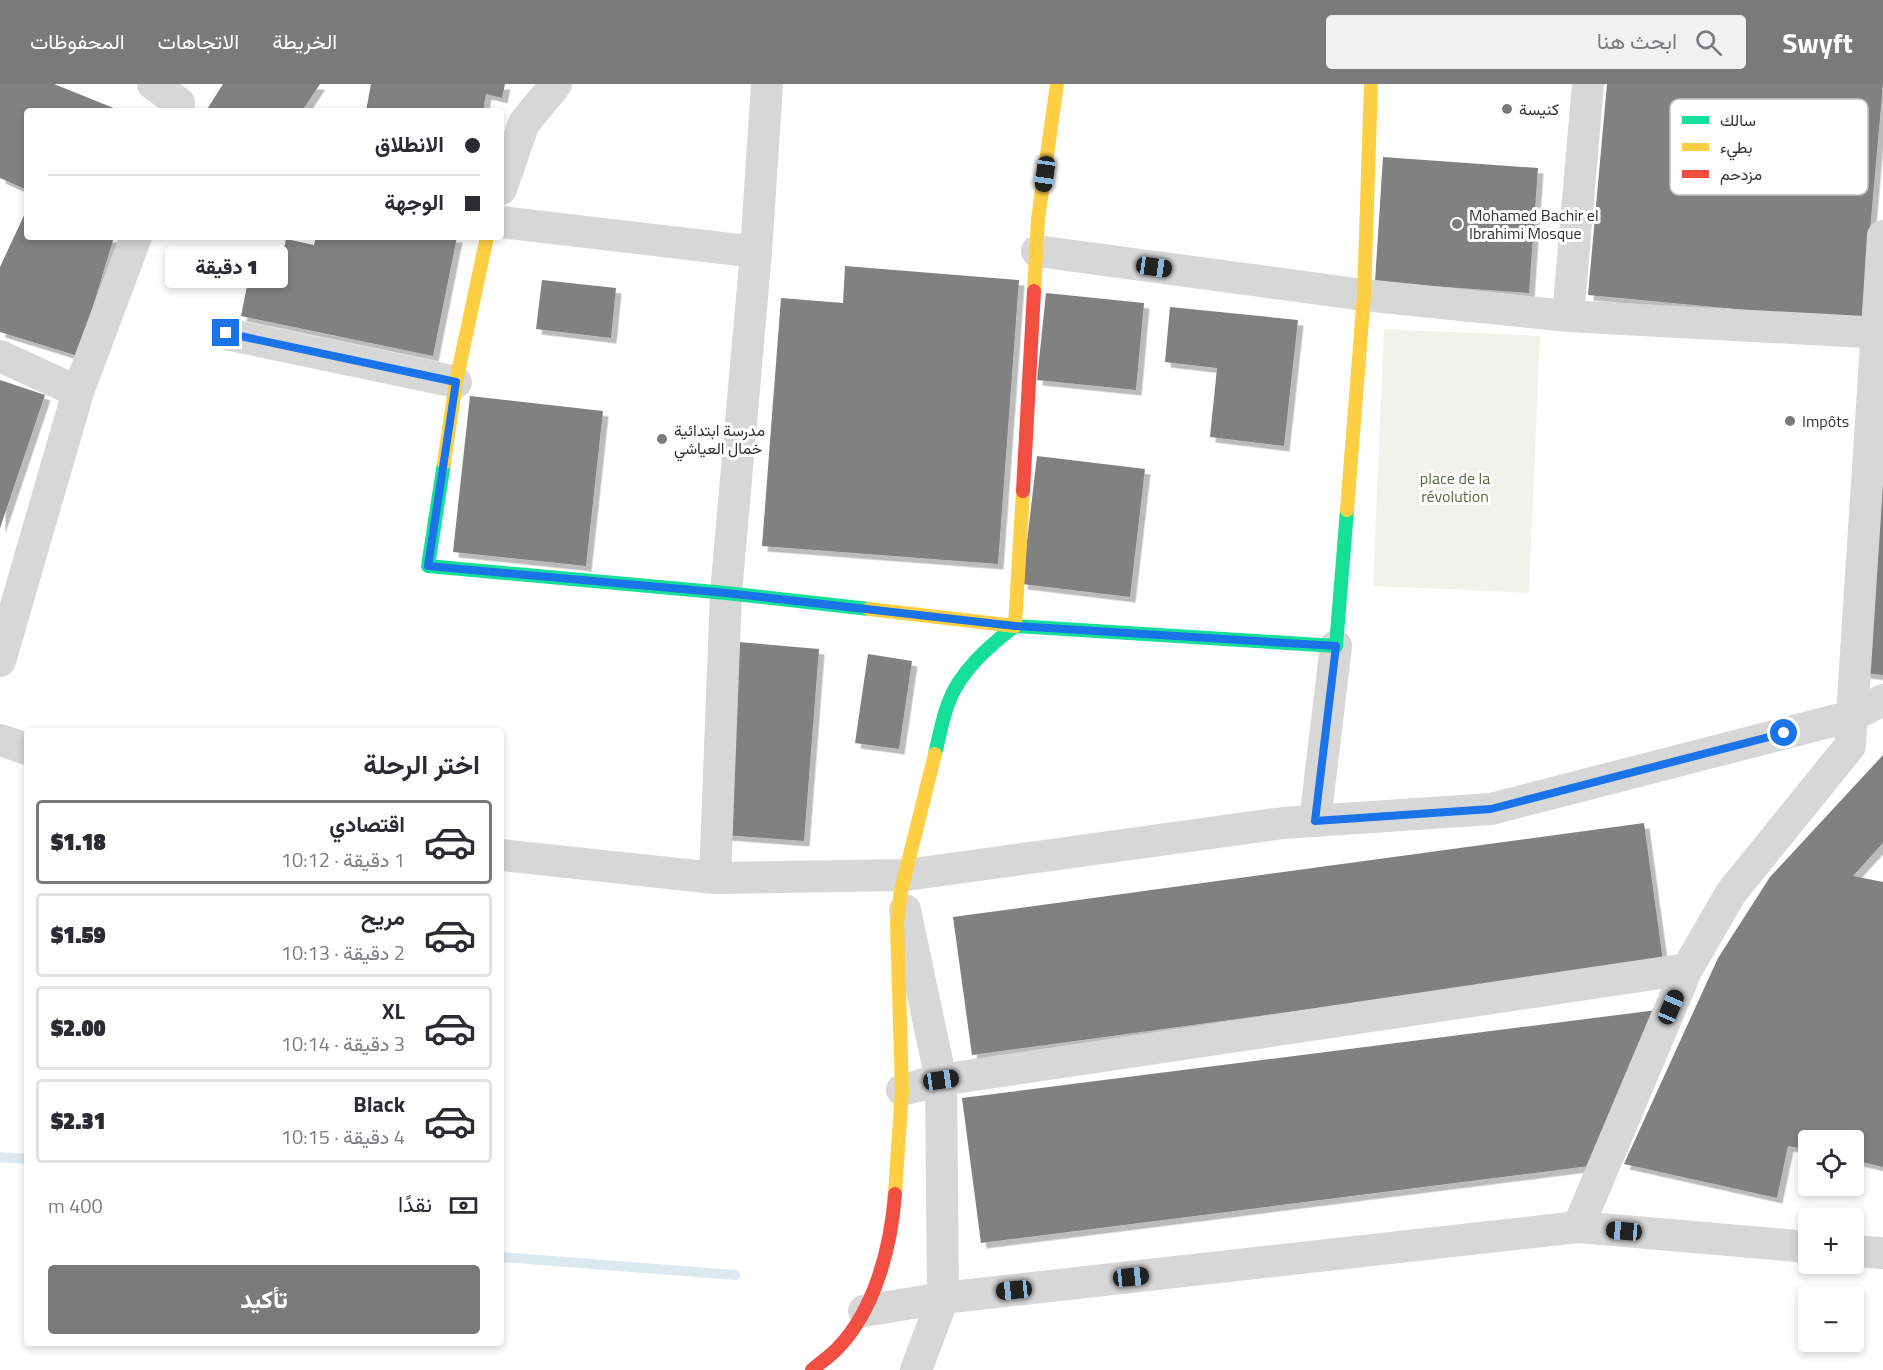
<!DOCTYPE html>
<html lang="ar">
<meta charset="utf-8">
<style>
:root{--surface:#fff;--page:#f2f2f3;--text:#2b2b33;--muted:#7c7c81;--line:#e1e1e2;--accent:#7a7a7a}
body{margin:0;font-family:"Titillium Web",Vazirmatn,sans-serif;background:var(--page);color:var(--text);direction:rtl;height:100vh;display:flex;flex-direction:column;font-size:22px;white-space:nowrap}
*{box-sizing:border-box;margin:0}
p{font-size:20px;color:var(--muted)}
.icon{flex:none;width:33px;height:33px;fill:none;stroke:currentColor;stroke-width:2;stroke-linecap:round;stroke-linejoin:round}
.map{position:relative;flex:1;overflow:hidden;direction:ltr}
.sheet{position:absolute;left:24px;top:644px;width:480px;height:618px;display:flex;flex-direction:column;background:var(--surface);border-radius:6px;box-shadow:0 3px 9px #0003;direction:rtl}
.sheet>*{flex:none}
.guide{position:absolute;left:24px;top:24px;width:480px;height:132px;border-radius:6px;box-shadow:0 3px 9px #0003;direction:rtl;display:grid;align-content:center;height:132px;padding:0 24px;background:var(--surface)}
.tools{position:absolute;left:1798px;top:1046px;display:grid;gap:12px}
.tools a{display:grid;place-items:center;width:66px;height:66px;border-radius:6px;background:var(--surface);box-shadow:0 3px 9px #0003;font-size:30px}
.end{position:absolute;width:27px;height:27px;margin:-14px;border:8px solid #1a73e8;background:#fff;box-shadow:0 0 0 3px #fff}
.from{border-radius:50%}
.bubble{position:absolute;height:42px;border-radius:6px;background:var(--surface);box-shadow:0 3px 9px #0003;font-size:20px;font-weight:800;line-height:42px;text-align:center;direction:rtl}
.car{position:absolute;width:18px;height:36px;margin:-18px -9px;border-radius:8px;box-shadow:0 0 4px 2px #0007;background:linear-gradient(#222 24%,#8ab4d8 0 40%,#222 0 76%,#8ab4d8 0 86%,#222 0)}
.guide b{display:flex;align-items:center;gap:21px;height:57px;font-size:22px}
.guide b+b{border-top:2px solid var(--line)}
.guide i{width:15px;height:15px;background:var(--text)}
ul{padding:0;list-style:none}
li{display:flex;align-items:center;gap:18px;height:84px;margin:0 12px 9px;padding:0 12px;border:3px solid var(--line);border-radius:6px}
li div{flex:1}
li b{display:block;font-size:22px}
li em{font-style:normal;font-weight:800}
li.on{border-color:var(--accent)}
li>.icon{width:54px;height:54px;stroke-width:1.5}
h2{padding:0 24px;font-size:27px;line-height:72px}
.pay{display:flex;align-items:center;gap:15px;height:66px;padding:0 24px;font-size:22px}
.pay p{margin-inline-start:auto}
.cta{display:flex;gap:12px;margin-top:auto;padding:12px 24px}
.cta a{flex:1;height:69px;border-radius:6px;background:var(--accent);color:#fff;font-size:24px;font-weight:800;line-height:69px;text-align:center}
header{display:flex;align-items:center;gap:36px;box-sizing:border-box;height:84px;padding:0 30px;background:var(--accent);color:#fff}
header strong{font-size:28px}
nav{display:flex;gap:33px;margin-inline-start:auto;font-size:21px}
.search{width:420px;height:54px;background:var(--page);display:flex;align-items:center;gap:15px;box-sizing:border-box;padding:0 21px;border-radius:6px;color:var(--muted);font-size:22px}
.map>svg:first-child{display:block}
</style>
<header>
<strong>Swyft</strong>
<div class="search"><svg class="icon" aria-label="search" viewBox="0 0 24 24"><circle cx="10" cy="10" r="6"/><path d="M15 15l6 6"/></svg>ابحث هنا</div>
<nav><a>الخريطة</a><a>الاتجاهات</a><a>المحفوظات</a></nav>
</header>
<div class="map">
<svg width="1883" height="1286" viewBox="0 0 1883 1286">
<defs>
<filter id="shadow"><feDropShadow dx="5.5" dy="5.5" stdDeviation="0" flood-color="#0004"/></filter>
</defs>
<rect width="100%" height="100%" fill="#fff"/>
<path fill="#f0f3ec" d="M1384,245L1540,252L1529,509L1373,502Z"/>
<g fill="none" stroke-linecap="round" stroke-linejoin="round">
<g stroke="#dde9f0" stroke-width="10">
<path d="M0,1073L27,1075"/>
<path d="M501,1173L735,1191"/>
</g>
</g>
<g fill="#818181" filter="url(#shadow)">
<path d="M0,0H54L121,27H27V106L0,94Z"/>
<path d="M223,0H320L302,27H206Z"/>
<path d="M371,0H505L502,14L486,10L483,27H366Z"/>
<path d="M1607,0H1883L1862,237L1588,211Z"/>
<path d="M1383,73L1538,84L1529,209L1375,198Z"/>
<path d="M27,125V153H114L78,272L0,248V183Z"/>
<path d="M316,153H457L433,272L241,232L251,182L279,187L286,155L314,161Z"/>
<path d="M845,182L1019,196L998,480L762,462L781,214L843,219Z"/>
<path d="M542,196L616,204L611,254L536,245Z"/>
<path d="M1046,209L1144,219L1136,306L1037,296Z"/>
<path d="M1170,223L1298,236L1284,362L1210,353L1217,284L1165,278Z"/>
<path d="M0,296L45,311L0,444Z"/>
<path d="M470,312L603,327L586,482L453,468Z"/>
<path d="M1037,372L1145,385L1130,513L1022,500Z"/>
<path d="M1883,373V591L1863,589Z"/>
<path d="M739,558L819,565L804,757L724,751Z"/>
<path d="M868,570L912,577L899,665L855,659Z"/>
<path d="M1883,671V759L1853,792L1883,798V1083L1854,1076V1056H1809V1066L1788,1062L1777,1114L1624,1080L1718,874L1770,793Z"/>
<path d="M1644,739L1663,877L972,971L953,833Z"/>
<path d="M1657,926L1597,1081L981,1159L962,1014Z"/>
</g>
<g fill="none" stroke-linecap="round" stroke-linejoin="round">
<g stroke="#d7d7d7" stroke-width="32">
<path d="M153,0L179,19"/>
<path d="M501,105L524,39L556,0"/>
<path d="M501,138L756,168"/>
<path d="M1037,167L1364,211L1568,232L1883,249"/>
<path d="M1568,232L1588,0"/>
<path d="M226,250L456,298"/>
<path d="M0,272L78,308"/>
<path d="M0,577L78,308L136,153"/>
<path d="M0,656L27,665"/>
<path d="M1315,737L1336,562"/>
<path d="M501,771L715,794L906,791L1283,739L1491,725L1852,632L1883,616"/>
<path d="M715,794L726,509L756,168L767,0"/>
<path d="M905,826L941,996L943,1214L916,1286"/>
<path d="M902,1006L941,996L1687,885"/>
<path d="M1578,1143L1687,885L1731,809L1850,662L1883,152"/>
<path d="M1854,1167L1883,1169"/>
<path d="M864,1227L943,1214L1578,1143L1809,1163"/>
</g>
<g stroke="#16e098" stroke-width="14">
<path d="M444,379L428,482L726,509L869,525"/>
<path d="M935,670C939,654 942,636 948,620C959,588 989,562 1015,542L1336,562L1347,426"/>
</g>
<g stroke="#ffcf43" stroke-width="14">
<path d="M1034,207L1038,135L1057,0"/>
<path d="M444,379L456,298L487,153"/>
<path d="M1347,426L1364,211L1371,0"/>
<path d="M869,525L1015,542L1023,407"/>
<path d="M895,1110L902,1006L897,839L901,807L935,670"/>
</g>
<g stroke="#f24e42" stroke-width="14">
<path d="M1023,407L1034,207"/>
<path d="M812,1286C820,1279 829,1273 837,1265C875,1226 891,1163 895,1110"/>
</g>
</g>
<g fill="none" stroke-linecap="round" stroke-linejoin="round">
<path stroke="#1a73e8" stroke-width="8" d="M226,249L456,298L428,482L726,509L1015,542L1336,562L1315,737L1491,725L1784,649"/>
</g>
<g fill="#7a7a7a" stroke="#fff" stroke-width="2">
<circle cx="1507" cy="25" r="6"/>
<circle cx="1457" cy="140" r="6"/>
<circle cx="1790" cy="337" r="6"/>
<circle cx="662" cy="355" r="6"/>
</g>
<g text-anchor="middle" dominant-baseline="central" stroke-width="6" stroke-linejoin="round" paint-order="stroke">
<g font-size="16" fill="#333" stroke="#fff" text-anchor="start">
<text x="1519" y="25">كنيسة</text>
<text x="1469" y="131">Mohamed Bachir el<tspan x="1469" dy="18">Ibrahimi Mosque</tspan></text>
<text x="1802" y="337">Impôts</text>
<text x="674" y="346">مدرسة ابتدائية<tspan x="674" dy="18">خمال العياشي</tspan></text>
</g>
<g font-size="16" fill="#566c43" stroke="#fff">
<text x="1455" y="394">place de la<tspan x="1455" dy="18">révolution</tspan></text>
</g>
</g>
<rect x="1670" y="15" width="198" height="96" rx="9" fill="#fff" stroke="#c2c2c2" stroke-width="1.5"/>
<rect x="1682" y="32" width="27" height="8" fill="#16e098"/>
<rect x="1682" y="59" width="27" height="8" fill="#ffcf43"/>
<rect x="1682" y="86" width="27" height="8" fill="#f24e42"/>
<g font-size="16" fill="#333">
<text x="1720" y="42">سالك</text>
<text x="1720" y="69">بطيء</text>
<text x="1720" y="96">مزدحم</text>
</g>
</svg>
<div class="tools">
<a><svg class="icon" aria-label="locate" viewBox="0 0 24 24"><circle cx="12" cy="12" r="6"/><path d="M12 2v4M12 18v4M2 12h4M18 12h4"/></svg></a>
<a>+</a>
<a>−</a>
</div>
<i class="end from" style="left:1784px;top:649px"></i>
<i class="end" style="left:226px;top:249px"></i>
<div class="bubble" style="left:165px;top:162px;width:123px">1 دقيقة</div>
<i class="car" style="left:1045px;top:90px;rotate:188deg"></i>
<i class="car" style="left:1154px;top:183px;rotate:98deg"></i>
<i class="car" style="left:1671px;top:923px;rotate:23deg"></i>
<i class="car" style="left:941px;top:996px;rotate:82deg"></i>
<i class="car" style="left:1624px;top:1147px;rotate:275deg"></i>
<i class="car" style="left:1131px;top:1193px;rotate:84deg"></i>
<i class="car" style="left:1014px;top:1206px;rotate:264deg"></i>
<div class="guide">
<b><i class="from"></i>الانطلاق</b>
<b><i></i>الوجهة</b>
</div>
<section class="sheet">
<h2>اختر الرحلة</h2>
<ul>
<li class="on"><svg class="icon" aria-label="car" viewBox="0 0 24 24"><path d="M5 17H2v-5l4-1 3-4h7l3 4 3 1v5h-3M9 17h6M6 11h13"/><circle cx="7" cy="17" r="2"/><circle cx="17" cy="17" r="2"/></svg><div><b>اقتصادي</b><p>1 دقيقة · 10:12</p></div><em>$1.18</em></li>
<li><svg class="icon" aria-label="car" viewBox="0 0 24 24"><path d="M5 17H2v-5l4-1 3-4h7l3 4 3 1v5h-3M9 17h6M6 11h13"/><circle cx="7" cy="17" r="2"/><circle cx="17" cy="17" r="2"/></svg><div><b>مريح</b><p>2 دقيقة · 10:13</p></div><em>$1.59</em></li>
<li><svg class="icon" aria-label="car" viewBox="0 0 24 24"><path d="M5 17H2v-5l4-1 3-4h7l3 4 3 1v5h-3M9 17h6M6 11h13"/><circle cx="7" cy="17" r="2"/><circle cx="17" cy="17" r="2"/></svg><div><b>XL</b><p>3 دقيقة · 10:14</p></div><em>$2.00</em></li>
<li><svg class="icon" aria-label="car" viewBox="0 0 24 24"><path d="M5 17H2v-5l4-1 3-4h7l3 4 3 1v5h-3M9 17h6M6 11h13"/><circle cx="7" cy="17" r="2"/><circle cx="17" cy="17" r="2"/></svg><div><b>Black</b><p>4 دقيقة · 10:15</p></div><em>$2.31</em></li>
</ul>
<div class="pay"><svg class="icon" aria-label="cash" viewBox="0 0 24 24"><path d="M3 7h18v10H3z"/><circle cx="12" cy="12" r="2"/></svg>نقدًا<p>400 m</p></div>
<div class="cta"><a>تأكيد</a></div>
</section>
</div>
